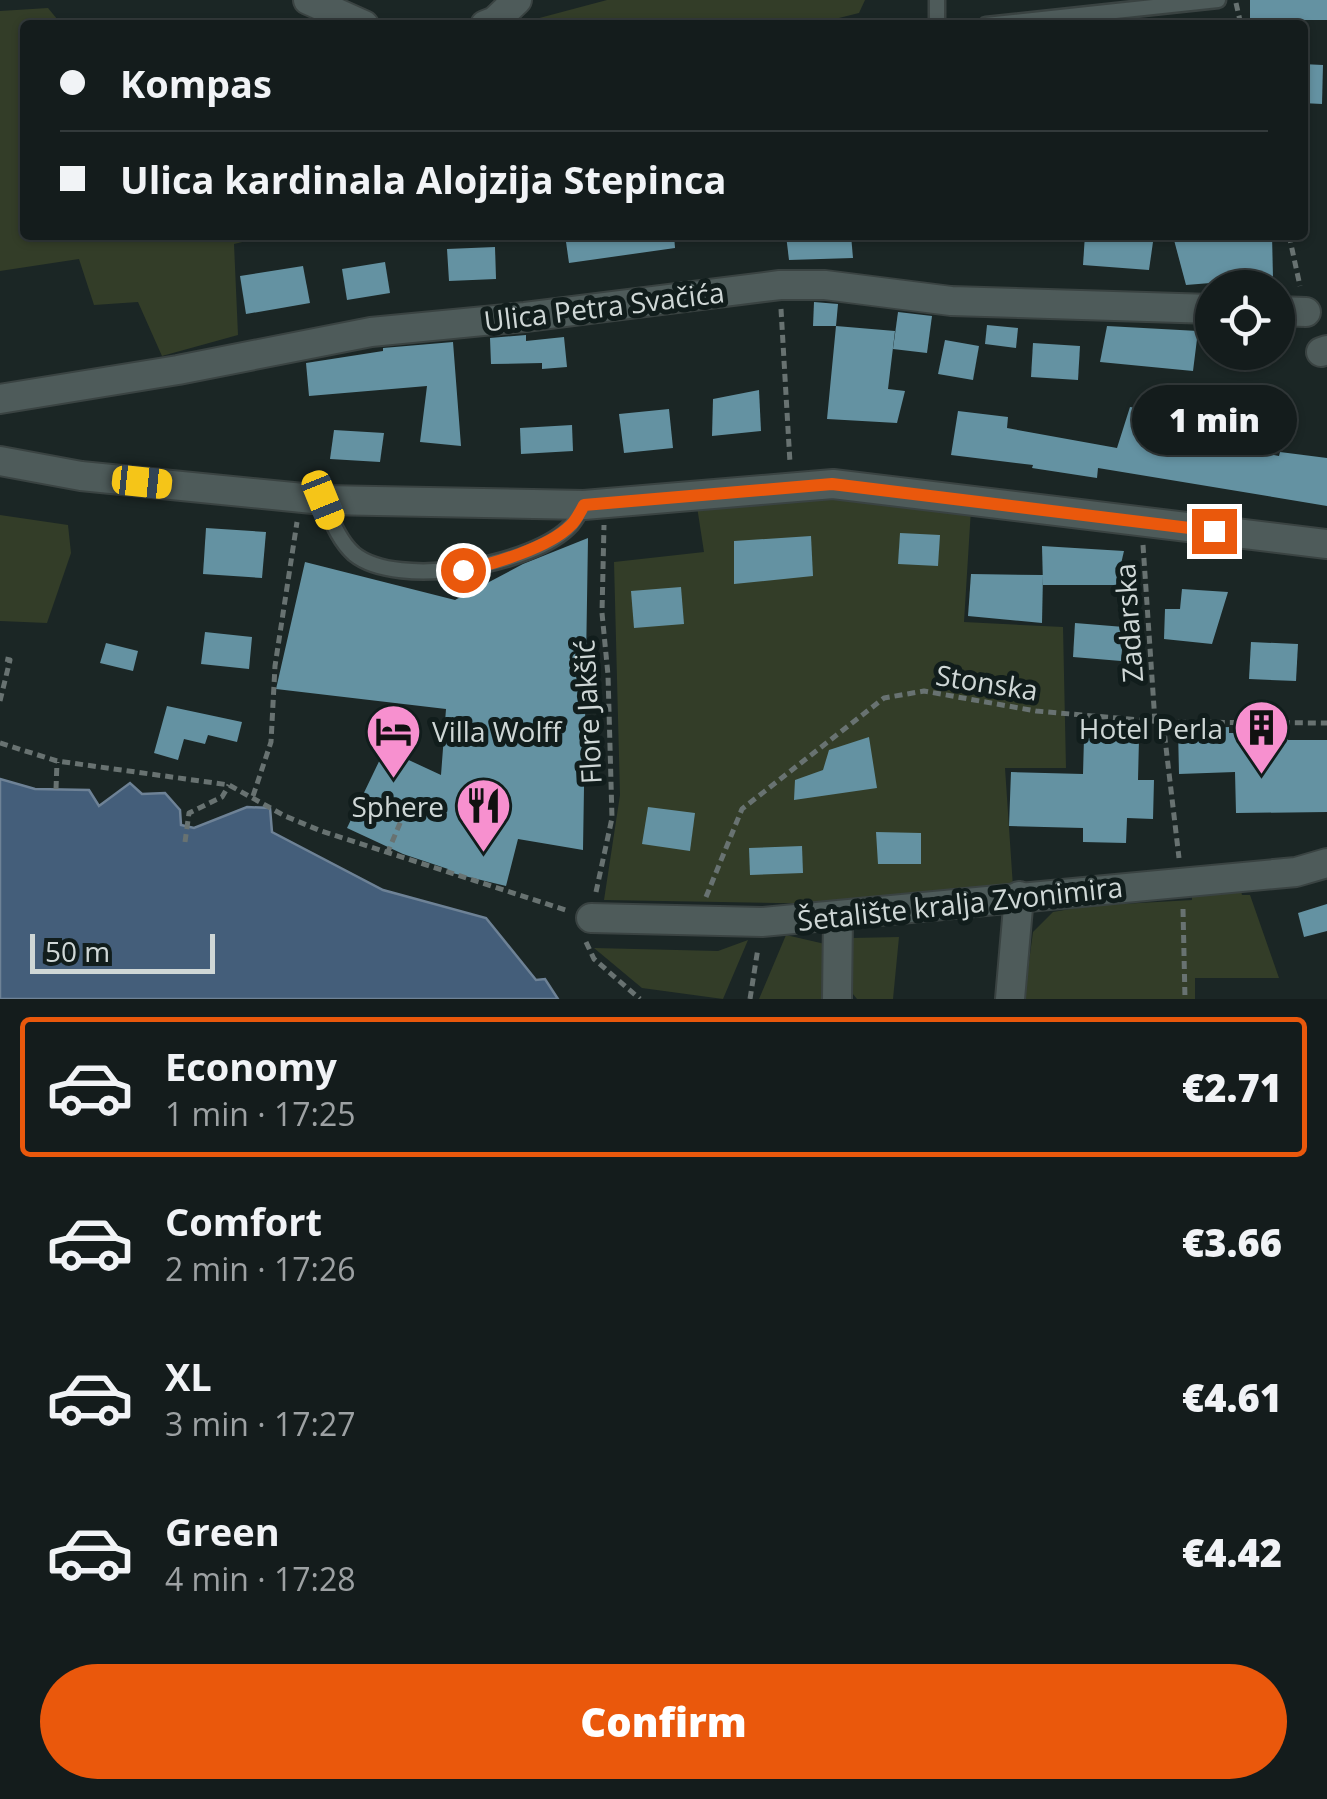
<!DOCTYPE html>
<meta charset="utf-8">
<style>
:root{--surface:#141c1c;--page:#212929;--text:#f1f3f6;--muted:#9da1a3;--line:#333a3b;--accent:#ea580c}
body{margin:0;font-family:"Open Sans",sans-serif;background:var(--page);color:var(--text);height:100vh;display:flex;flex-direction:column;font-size:38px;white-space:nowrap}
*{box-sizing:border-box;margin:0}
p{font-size:32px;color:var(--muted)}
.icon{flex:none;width:55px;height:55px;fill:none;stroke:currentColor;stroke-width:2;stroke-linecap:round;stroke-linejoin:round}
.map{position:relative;height:999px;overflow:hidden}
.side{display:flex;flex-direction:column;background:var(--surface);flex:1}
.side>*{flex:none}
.top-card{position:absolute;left:20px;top:20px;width:1288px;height:220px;border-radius:10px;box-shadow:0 2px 8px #0004,0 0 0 2px var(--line);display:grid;align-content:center;height:220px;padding:0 40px;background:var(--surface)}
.fabs{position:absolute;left:1195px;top:270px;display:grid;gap:20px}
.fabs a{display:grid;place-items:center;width:100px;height:100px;border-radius:50%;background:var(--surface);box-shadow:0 2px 8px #0004,0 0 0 2px var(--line);font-size:50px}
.scale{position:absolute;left:30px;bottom:25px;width:185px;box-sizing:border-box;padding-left:10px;border:5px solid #cfd7d6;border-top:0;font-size:28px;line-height:35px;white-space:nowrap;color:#cfd7d6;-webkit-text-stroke:8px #111d1c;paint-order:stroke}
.end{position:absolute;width:45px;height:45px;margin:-22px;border:12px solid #ea580c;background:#fff;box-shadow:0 0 0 5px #fff}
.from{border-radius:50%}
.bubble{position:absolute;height:70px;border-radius:35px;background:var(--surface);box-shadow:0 2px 8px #0004,0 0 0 2px var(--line);font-size:32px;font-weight:800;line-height:70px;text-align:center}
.car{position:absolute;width:30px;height:60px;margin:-30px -15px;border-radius:12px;box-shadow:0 0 8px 2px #0007;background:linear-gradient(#f5c518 24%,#345 0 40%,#f5c518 0 76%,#345 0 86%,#f5c518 0)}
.top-card b{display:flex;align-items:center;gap:35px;height:95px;font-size:38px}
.top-card b+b{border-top:2px solid var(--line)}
.top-card i{width:25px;height:25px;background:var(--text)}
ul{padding:18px 0 0;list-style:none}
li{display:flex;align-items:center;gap:30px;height:140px;margin:0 20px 15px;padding:0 20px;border:5px solid transparent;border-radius:10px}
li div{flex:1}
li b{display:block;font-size:38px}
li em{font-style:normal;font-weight:800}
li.active{border-color:var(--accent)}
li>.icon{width:90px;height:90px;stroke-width:1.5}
.primary-button{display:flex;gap:20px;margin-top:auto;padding:20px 40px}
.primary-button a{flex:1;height:115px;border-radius:60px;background:var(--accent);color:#fff;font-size:40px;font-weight:800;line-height:115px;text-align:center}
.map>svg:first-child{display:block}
</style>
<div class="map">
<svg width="1327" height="999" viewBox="0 0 1327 999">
<rect width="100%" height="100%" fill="#1b2625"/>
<g fill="#333d28">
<path d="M607,0H865L859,13L811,25H513Z"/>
<path d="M48,8L62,25H25V235H271L234,244L238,335L162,356L138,302L94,305L79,259L0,271V11Z"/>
<path d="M833,494L971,509L964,622L1063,627L1066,768H1005L1013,887L835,904L604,900L620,795L614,562L704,552L696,500Z"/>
<path d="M0,515L68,525L71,553L47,623L0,621Z"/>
<path d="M1241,891L1242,895H1250L1279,978H1195V999H1024L1033,932L1053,912L1087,906L1192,900V895Z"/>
<path d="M786,935L825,944L821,999H759Z"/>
<path d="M899,937L893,999H857L848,988L852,938Z"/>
<path d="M748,940L723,999L642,988L594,948L718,951Z"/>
</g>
<path fill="#445e7a" stroke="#6e8296" stroke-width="2.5" d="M0,779L35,789L89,790L99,806L130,783L142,794L165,793L180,810L181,825L194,828L247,807L270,808L272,832L383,890L486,918L536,980L545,979L558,999H0Z"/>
<g fill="#6492a2">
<rect x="1250" y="0" width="77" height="20"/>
<path d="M1302,64L1323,65L1322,104L1302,103Z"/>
<path d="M565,235H674L675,248L569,263Z"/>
<path d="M786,235H851L853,258L789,260Z"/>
<path d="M1085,235H1154L1149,270L1083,265Z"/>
<path d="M1226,235H1272L1273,278L1186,285L1174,240Z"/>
<path d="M495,247L496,279L449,281L447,249Z"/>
<path d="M385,262L390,293L347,300L342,269Z"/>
<path d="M303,266L310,303L246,314L240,276Z"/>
<path d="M814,302L838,304L836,326H813Z"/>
<path d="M898,312L932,316L927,353L893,349Z"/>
<path d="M987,325L1018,328L1016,348L985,344Z"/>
<path d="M836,326L895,331L888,389L905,391L897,423L827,419Z"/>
<path d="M1107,326L1198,331L1193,371L1100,362Z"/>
<path d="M526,335V341L564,337L567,367L542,369V363L491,364L490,338Z"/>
<path d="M945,340L979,346L973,380L938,374Z"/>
<path d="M453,342L461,446L420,442L427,386L309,396L306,363L383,351V348Z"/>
<path d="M1033,343L1080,346L1078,380L1031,377Z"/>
<path d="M759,390L761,431L712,436L713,399Z"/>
<path d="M1130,407L1165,412L1162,437L1189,439L1279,456L1280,452L1327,458V506L1098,468L1097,478L1032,468L1033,465L951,455L958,411L1008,417L1007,428L1117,448Z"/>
<path d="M669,409L673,448L624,453L619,414Z"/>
<path d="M572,425L573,451L521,454L520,428Z"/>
<path d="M334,430L384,433L380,462L330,459Z"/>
<path d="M206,528L266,532L262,578L203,574Z"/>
<path d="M900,533L940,535L938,566L898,564Z"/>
<path d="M811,536L813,576L734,584V541Z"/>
<path d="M588,538L583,850L518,839L506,886L448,872V869L403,854L347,828L385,749L441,775L446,709L276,689L305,562L455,600L523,564Z"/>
<path d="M1042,546L1124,551L1116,585H1043Z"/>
<path d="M971,574L1043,575L1042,623L968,616Z"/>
<path d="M681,587L684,624L634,628L631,591Z"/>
<path d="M1182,589L1228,592L1212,644L1164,639L1165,609H1180Z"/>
<path d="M1075,623L1124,627L1121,661L1073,657Z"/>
<path d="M205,632L252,637L249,669L201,664Z"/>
<path d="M1251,642L1298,644L1296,681L1249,679Z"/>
<path d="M106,643L138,651L133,671L100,663Z"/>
<path d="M167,706L242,722L237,742L208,735L205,744L184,739L178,760L154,753Z"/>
<path d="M1229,727V733H1288V740H1327V812L1236,813L1235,772L1179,774L1178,729Z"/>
<path d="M869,737L877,788L794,800L795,780L823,770L829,750Z"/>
<path d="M1084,738L1139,739L1138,780H1154L1153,819L1127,818L1126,843L1083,842V828L1009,826L1011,772L1083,774Z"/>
<path d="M648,807L695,813L690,851L642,844Z"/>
<path d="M876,832L921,833V864H878Z"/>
<path d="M802,846L803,873L750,875L749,848Z"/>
<path d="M1327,904V931L1304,937L1298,913Z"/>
</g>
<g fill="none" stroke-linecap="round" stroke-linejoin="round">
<defs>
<g id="lane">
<path d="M937,0V25"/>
<path d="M986,25L1218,0"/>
<path d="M323,501C331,519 339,541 354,554C398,590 535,565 571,525C576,519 580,511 584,505"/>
</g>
<g id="street">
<path d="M308,0L364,25"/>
<path d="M485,25L495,21L517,0"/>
<path d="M1278,311L1306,312"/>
<path d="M1321,352L1327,350"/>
<path d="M0,399L178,370L371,332L525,317L780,285H825L951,301L1212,309"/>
<path d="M0,461L81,476L323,500L584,505L833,484L1327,544"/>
<path d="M591,918L762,922L1296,872L1327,863"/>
<path d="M837,999L838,917"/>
<path d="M1010,999L1019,896"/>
</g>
</defs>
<use href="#lane" stroke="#3a4342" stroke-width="19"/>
<use href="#street" stroke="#3a4342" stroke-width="32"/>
<g stroke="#687271" stroke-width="5" stroke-dasharray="8 5" stroke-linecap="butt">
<path d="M1236,3L1241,25"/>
<path d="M1289,235L1300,286"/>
<path d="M781,309L790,463"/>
<path d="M1143,545L1155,722"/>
<path d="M0,701L10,660L1,658"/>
<path d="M1163,722L1179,858"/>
<path d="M0,743L57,761L229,785L285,816L321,831L569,911"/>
<path d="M56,789L57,762"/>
<path d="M253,796L271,742L275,666L297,522"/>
<path d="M185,842L189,813L222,797L229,785"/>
<path d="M387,854L411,797"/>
<path d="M596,892L612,818L608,675L602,613L604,525"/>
<path d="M706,897L742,809L884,698L924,691L1036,711L1163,722L1327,723"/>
<path d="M1183,909L1185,999"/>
<path d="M586,942L594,959L640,999"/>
<path d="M750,999L758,948"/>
</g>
<use href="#lane" stroke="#4e5b5a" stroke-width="14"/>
<use href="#street" stroke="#4e5b5a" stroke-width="28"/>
</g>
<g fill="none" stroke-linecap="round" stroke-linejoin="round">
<path stroke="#ea580c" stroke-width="12" d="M463,570C492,565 549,547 570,526C576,521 580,512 584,505L832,484L1214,531"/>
</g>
<defs>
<symbol id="building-pin" viewBox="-11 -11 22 30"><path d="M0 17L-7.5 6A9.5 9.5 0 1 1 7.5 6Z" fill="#f790cf" stroke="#111d1c"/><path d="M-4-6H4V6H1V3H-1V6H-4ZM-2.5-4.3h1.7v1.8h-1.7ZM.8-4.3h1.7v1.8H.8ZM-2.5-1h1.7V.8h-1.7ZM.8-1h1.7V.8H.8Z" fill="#111"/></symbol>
<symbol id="hotel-pin" viewBox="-11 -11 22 30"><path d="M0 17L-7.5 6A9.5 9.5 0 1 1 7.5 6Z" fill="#f790cf" stroke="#111d1c"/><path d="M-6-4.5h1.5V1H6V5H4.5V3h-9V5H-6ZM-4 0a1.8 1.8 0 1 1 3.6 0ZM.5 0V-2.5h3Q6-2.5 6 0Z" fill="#111"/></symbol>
<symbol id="restaurant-pin" viewBox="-11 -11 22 30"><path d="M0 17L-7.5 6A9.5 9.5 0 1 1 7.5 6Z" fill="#f790cf" stroke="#111d1c"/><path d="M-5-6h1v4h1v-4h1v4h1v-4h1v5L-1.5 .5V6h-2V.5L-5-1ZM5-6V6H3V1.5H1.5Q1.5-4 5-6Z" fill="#111"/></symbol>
</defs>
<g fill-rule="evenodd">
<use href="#building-pin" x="1230" y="696" width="63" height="86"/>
<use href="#hotel-pin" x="362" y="700" width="63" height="86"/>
<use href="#restaurant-pin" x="452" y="774" width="63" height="86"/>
</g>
<g text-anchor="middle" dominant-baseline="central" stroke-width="10" stroke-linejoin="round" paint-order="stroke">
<g font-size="28" fill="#cfd7d6" stroke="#111d1c">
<text transform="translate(604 306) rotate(-7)">Ulica Petra Svačića</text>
<text transform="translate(1128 623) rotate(-94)">Zadarska</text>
<text transform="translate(987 682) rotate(9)">Stonska</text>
<text transform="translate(587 712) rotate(-93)">Flore Jakšić</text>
<text transform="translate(960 903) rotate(-6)">Šetalište kralja Zvonimira</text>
</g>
<g font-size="28" fill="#cfd7d6" stroke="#111d1c" text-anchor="end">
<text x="1223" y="728">Hotel Perla</text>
<text x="432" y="731" text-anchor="start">Villa Wolff</text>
<text x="444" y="806">Sphere</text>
</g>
</g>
</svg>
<div class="fabs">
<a><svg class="icon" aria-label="locate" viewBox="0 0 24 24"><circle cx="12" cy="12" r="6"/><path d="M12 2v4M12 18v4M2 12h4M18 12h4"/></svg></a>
</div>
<div class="scale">50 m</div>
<i class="end from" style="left:463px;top:570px"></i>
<i class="end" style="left:1214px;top:531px"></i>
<div class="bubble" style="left:1132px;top:385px;width:165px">1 min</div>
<i class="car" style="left:142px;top:482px;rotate:96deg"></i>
<i class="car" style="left:323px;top:500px;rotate:158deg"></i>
<div class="top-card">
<b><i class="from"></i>Kompas</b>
<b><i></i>Ulica kardinala Alojzija Stepinca</b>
</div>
</div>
<section class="side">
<ul>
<li class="active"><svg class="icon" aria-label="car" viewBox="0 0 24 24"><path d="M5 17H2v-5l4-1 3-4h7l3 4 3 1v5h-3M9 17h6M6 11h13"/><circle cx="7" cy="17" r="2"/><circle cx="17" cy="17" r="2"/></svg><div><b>Economy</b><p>1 min · 17:25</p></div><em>€2.71</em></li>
<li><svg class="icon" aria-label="car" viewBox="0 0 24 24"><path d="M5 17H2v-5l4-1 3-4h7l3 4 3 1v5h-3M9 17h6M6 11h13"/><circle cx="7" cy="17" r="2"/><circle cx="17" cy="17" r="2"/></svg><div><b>Comfort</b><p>2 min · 17:26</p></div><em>€3.66</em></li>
<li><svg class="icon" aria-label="car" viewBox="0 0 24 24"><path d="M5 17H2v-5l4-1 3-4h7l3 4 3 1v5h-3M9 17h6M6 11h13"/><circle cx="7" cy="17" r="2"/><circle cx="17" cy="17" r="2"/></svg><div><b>XL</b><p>3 min · 17:27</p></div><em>€4.61</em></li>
<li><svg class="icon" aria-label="car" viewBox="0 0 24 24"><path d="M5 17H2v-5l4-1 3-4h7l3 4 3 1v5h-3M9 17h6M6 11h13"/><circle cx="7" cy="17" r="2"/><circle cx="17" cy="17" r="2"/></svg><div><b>Green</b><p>4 min · 17:28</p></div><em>€4.42</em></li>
</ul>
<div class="primary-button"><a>Confirm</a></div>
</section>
